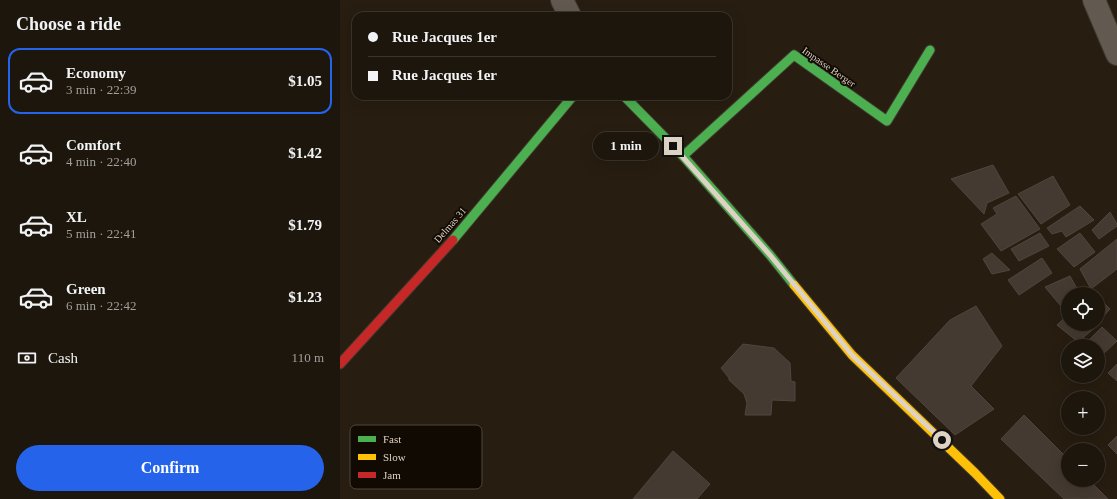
<!DOCTYPE html>
<meta charset="utf-8">
<style>
:root{--surface:#1d160c;--page:#2a231a;--text:#f1f3f6;--muted:#a09f9d;--line:#3b352d;--accent:#2563eb}
body{margin:0;font-family:Georgia,serif;background:var(--page);color:var(--text);height:100vh;display:flex;flex-direction:column;font-size:15px;white-space:nowrap}
*{box-sizing:border-box;margin:0}
p{font-size:13px;color:var(--muted)}
.icon{flex:none;width:22px;height:22px;fill:none;stroke:currentColor;stroke-width:2;stroke-linecap:round;stroke-linejoin:round}
.map{position:relative;flex:1;overflow:hidden}
.details{display:flex;flex-direction:column;background:var(--surface);width:340px}
.details>*{flex:none}
.hud{position:absolute;left:12px;top:12px;width:380px;height:88px;border-radius:12px;box-shadow:0 4px 16px #0002,0 0 0 1px var(--line);display:grid;align-content:center;height:88px;padding:0 16px;background:var(--surface)}
.buttons{position:absolute;left:721px;top:287px;display:grid;gap:8px}
.buttons a{display:grid;place-items:center;width:44px;height:44px;border-radius:50%;background:var(--surface);box-shadow:0 4px 16px #0002,0 0 0 1px var(--line);font-size:20px}
.end{position:absolute;width:18px;height:18px;margin:-9px;border:5px solid #ded2c4;background:#111;box-shadow:0 0 0 2px #111}
.from{border-radius:50%}
.bubble{position:absolute;height:28px;border-radius:14px;background:var(--surface);box-shadow:0 4px 16px #0002,0 0 0 1px var(--line);font-size:13px;font-weight:700;line-height:28px;text-align:center}
.hud b{display:flex;align-items:center;gap:14px;height:38px;font-size:15px}
.hud b+b{border-top:1px solid var(--line)}
.hud i{width:10px;height:10px;background:var(--text)}
ul{padding:0;list-style:none}
li{display:flex;align-items:center;gap:12px;height:66px;margin:0 8px 6px;padding:0 8px;border:2px solid transparent;border-radius:12px}
li div{flex:1}
li b{display:block;font-size:15px}
li em{font-style:normal;font-weight:700}
li.selected{border-color:var(--accent)}
li>.icon{width:36px;height:36px;stroke-width:1.5}
h2{padding:0 16px;font-size:18px;line-height:48px}
.pay{display:flex;align-items:center;gap:10px;height:44px;padding:0 16px;font-size:15px}
.pay p{margin-inline-start:auto}
.action{display:flex;gap:8px;margin-top:auto;padding:8px 16px}
.action a{flex:1;height:46px;border-radius:24px;background:var(--accent);color:#fff;font-size:16px;font-weight:700;line-height:46px;text-align:center}
main{display:flex;flex:1;min-height:0}
.map>svg:first-child{display:block}
</style>
<main>
<section class="details">
<h2>Choose a ride</h2>
<ul>
<li class="selected"><svg class="icon" aria-label="car" viewBox="0 0 24 24"><path d="M5 17H2v-5l4-1 3-4h7l3 4 3 1v5h-3M9 17h6M6 11h13"/><circle cx="7" cy="17" r="2"/><circle cx="17" cy="17" r="2"/></svg><div><b>Economy</b><p>3 min · 22:39</p></div><em>$1.05</em></li>
<li><svg class="icon" aria-label="car" viewBox="0 0 24 24"><path d="M5 17H2v-5l4-1 3-4h7l3 4 3 1v5h-3M9 17h6M6 11h13"/><circle cx="7" cy="17" r="2"/><circle cx="17" cy="17" r="2"/></svg><div><b>Comfort</b><p>4 min · 22:40</p></div><em>$1.42</em></li>
<li><svg class="icon" aria-label="car" viewBox="0 0 24 24"><path d="M5 17H2v-5l4-1 3-4h7l3 4 3 1v5h-3M9 17h6M6 11h13"/><circle cx="7" cy="17" r="2"/><circle cx="17" cy="17" r="2"/></svg><div><b>XL</b><p>5 min · 22:41</p></div><em>$1.79</em></li>
<li><svg class="icon" aria-label="car" viewBox="0 0 24 24"><path d="M5 17H2v-5l4-1 3-4h7l3 4 3 1v5h-3M9 17h6M6 11h13"/><circle cx="7" cy="17" r="2"/><circle cx="17" cy="17" r="2"/></svg><div><b>Green</b><p>6 min · 22:42</p></div><em>$1.23</em></li>
</ul>
<div class="pay"><svg class="icon" aria-label="cash" viewBox="0 0 24 24"><path d="M3 7h18v10H3z"/><circle cx="12" cy="12" r="2"/></svg>Cash<p>110 m</p></div>
<div class="action"><a>Confirm</a></div>
</section>
<div class="map">
<svg width="777" height="499" viewBox="0 0 777 499">
<rect width="100%" height="100%" fill="#271d10"/>
<g fill="#443a31" stroke="#50463e">
<path d="M653,165L669,193L647,203L644,214L611,179Z"/>
<path d="M713,176L730,205L701,224L678,194Z"/>
<path d="M676,196L700,229L661,251L641,224L657,214L653,208Z"/>
<path d="M740,206L754,220L726,237L722,231L712,234L707,228Z"/>
<path d="M770,212L777,224V226L759,239L752,230Z"/>
<path d="M700,233L709,246L679,261L671,249Z"/>
<path d="M740,233L755,252L734,267L717,249Z"/>
<path d="M777,239V269L751,289L740,269Z"/>
<path d="M652,253L670,270L652,274L643,259Z"/>
<path d="M702,258L712,273L679,295L668,280Z"/>
<path d="M730,276L740,294H728V308L725,311L705,287Z"/>
<path d="M760,299L770,309L760,320L758,318V301Z"/>
<path d="M636,306L662,346L631,386L654,409L615,435L556,378L610,320Z"/>
<path d="M728,315V324H757L758,325L738,342L717,325Z"/>
<path d="M762,327L777,341L762,355L758,351V346H752L747,342Z"/>
<path d="M403,344L434,348L450,363L451,381L455,382V401L432,400L431,415H405L407,403L404,394L389,380V378L381,368Z"/>
<path d="M777,364V381L768,373Z"/>
<path d="M684,415L728,459V480H749L768,499H724L661,439Z"/>
<path d="M777,436V454L768,445Z"/>
<path d="M333,451L370,484L357,499H293Z"/>
</g>
<g fill="none" stroke-linecap="round" stroke-linejoin="round">
<defs>
<g id="street">
<path d="M222,0L230,16"/>
<path d="M754,0L777,54"/>
</g>
<g id="fast">
<path d="M284,96L343,156L430,255L454,285"/>
<path d="M343,156L454,55L547,121L590,50"/>
<path d="M113,240L233,96"/>
</g>
<path id="slow" d="M454,285L512,355L635,473L660,499"/>
<path id="jam" d="M0,364L113,240"/>
</defs>
<use href="#street" stroke="#413930" stroke-width="24"/>
<use href="#fast" stroke="#413930" stroke-width="11"/>
<use href="#slow" stroke="#413930" stroke-width="11"/>
<use href="#jam" stroke="#413930" stroke-width="11"/>
<use href="#street" stroke="#625951" stroke-width="22"/>
<use href="#fast" stroke="#4caf50" stroke-width="9"/>
<use href="#slow" stroke="#ffc107" stroke-width="9"/>
<use href="#jam" stroke="#c62828" stroke-width="9"/>
</g>
<g fill="none" stroke-linecap="round" stroke-linejoin="round">
<path stroke="#ded2c4" stroke-width="5" d="M333,146L430,255L512,355L602,440"/>
</g>
<g text-anchor="middle" dominant-baseline="central" stroke-width="3.5" stroke-linejoin="round" paint-order="stroke">
<g font-size="10" fill="#ded2c4" stroke="#110a03">
<text transform="translate(489 67) rotate(35)">Impasse Berger</text>
<text transform="translate(110 225) rotate(-49)">Delmas 31</text>
</g>
</g>
<rect x="10" y="425" width="132" height="64" rx="6" fill="#110a03" stroke="#4e463d" stroke-width="1"/>
<rect x="18" y="436" width="18" height="6" fill="#4caf50"/>
<rect x="18" y="454" width="18" height="6" fill="#ffc107"/>
<rect x="18" y="472" width="18" height="6" fill="#c62828"/>
<g font-size="11" fill="#ded2c4">
<text x="43" y="443">Fast</text>
<text x="43" y="461">Slow</text>
<text x="43" y="479">Jam</text>
</g>
</svg>
<div class="buttons">
<a><svg class="icon" aria-label="locate" viewBox="0 0 24 24"><circle cx="12" cy="12" r="6"/><path d="M12 2v4M12 18v4M2 12h4M18 12h4"/></svg></a>
<a><svg class="icon" aria-label="layers" viewBox="0 0 24 24"><path d="M12 4l9 5-9 5-9-5zM3 14l9 5 9-5"/></svg></a>
<a>+</a>
<a>−</a>
</div>
<i class="end from" style="left:602px;top:440px"></i>
<i class="end" style="left:333px;top:146px"></i>
<div class="bubble" style="left:253px;top:132px;width:66px">1 min</div>
<div class="hud">
<b><i class="from"></i>Rue Jacques 1er</b>
<b><i></i>Rue Jacques 1er</b>
</div>
</div>
</main>
